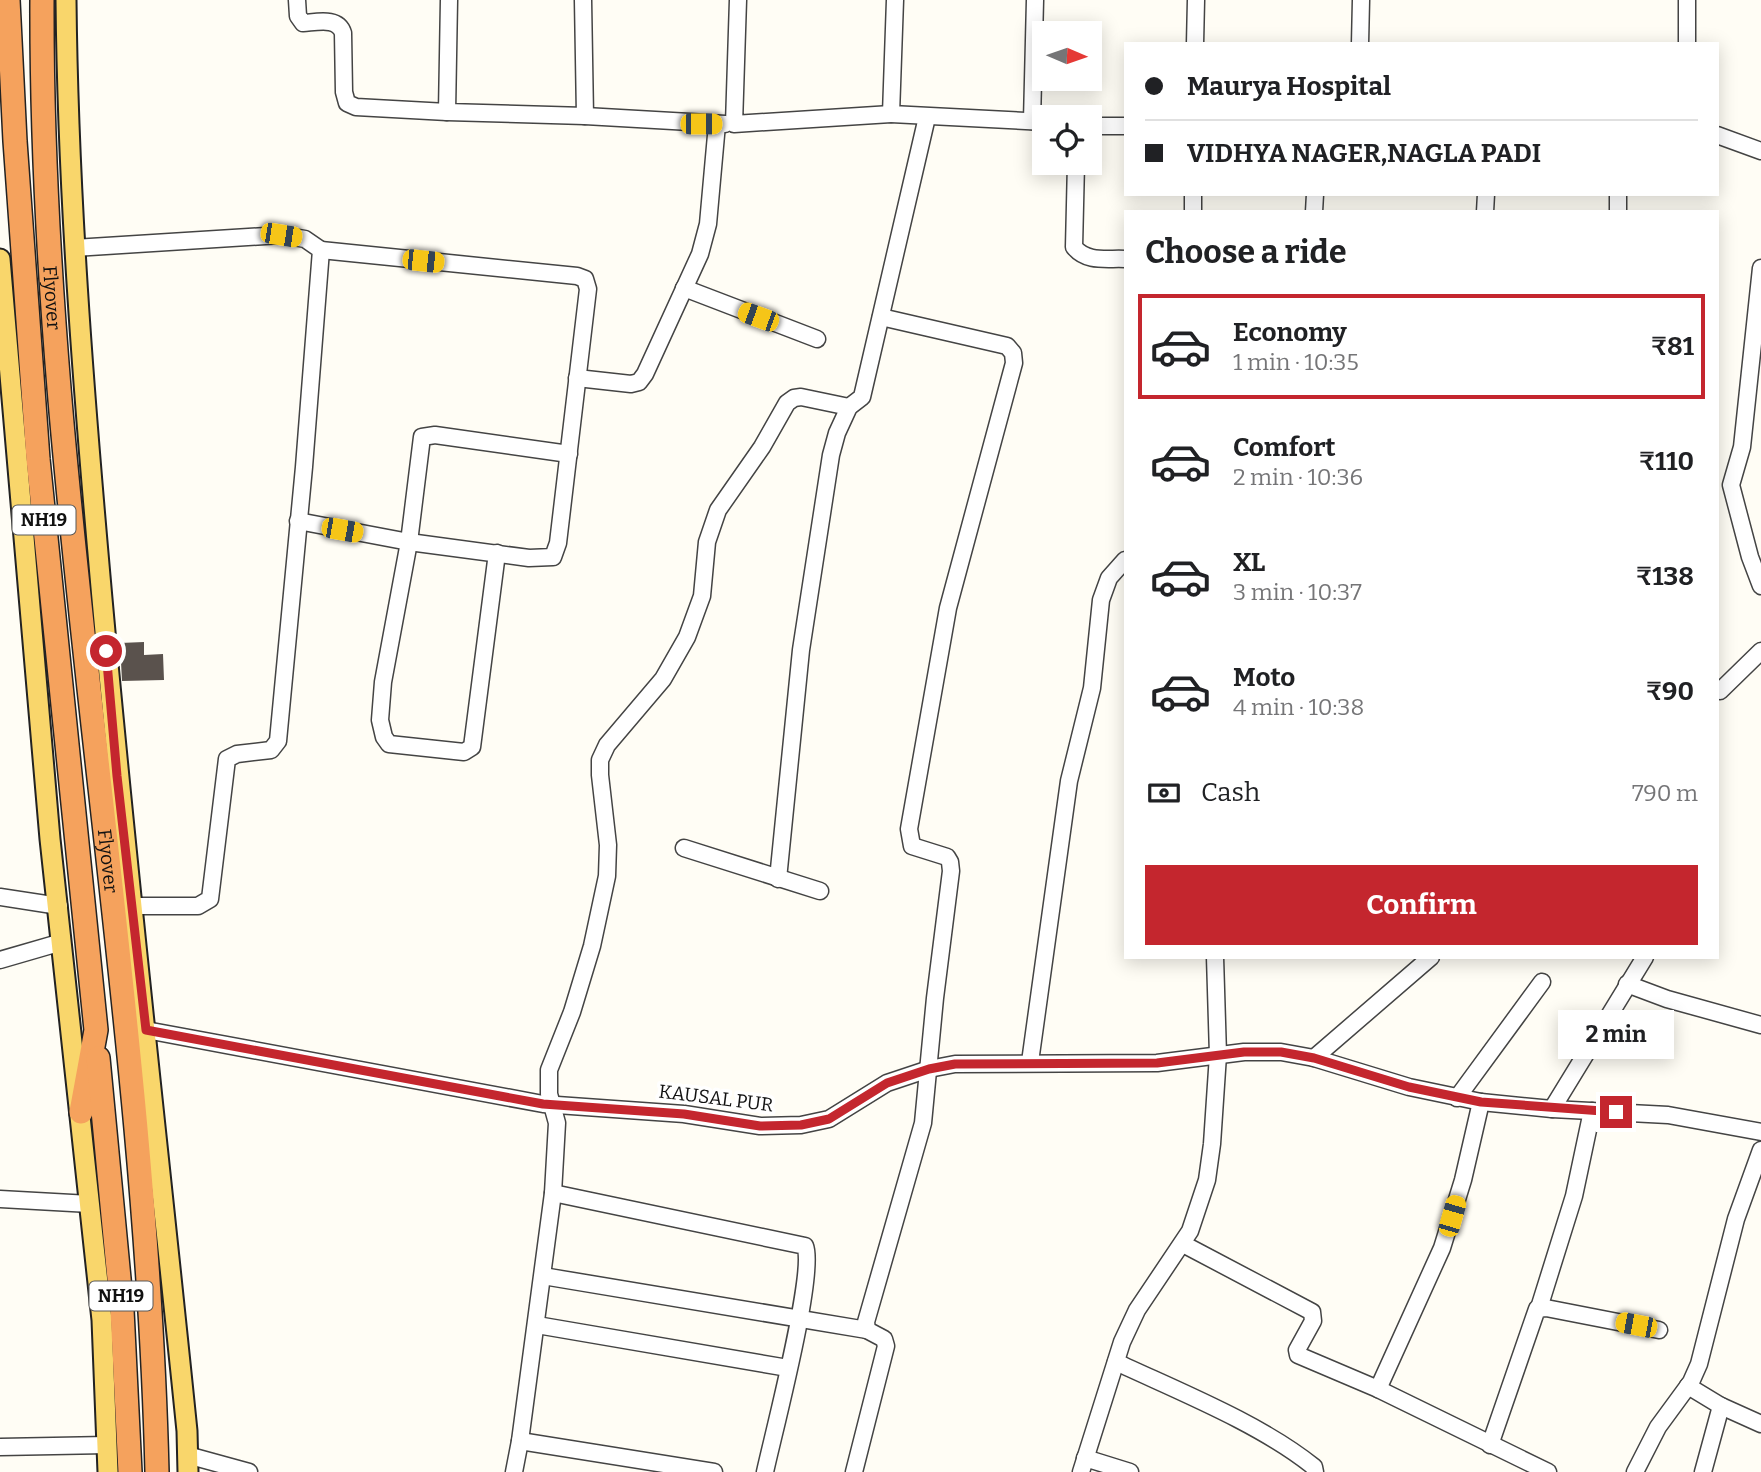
<!DOCTYPE html>
<meta charset="utf-8">
<style>
:root{--surface:#fff;--page:#f6f6f6;--text:#202124;--muted:#757577;--line:#e0e0e0;--accent:#c4262e}
body{margin:0;font-family:Bitter,serif;background:var(--page);color:var(--text);height:100vh;display:flex;flex-direction:column;font-size:26px;white-space:nowrap}
*{box-sizing:border-box;margin:0}
p{font-size:23px;color:var(--muted)}
.icon{flex:none;width:38px;height:38px;fill:none;stroke:currentColor;stroke-width:2;stroke-linecap:round;stroke-linejoin:round}
.map{position:relative;flex:1;overflow:hidden}
.panel{position:absolute;left:1124px;top:210px;width:595px;height:749px;display:flex;flex-direction:column;background:var(--surface);border-radius:0px;box-shadow:0 4px 18px #0003}
.panel>*{flex:none}
.hud{position:absolute;left:1124px;top:42px;width:595px;height:154px;border-radius:0px;box-shadow:0 4px 18px #0003;display:grid;align-content:center;height:154px;padding:0 21px;background:var(--surface)}
.needle{width:46px;rotate:92deg}
.tools{position:absolute;left:1032px;top:21px;display:grid;gap:14px}
.tools a{display:grid;place-items:center;width:70px;height:70px;border-radius:0px;background:var(--surface);box-shadow:0 4px 18px #0003;font-size:35px}
.end{position:absolute;width:32px;height:32px;margin:-16px;border:9px solid #c4262e;background:#fff;box-shadow:0 0 0 4px #fff}
.from{border-radius:50%}
.bubble{position:absolute;height:49px;border-radius:0px;background:var(--surface);box-shadow:0 4px 18px #0003;font-size:23px;font-weight:700;line-height:49px;text-align:center}
.car{position:absolute;width:21px;height:42px;margin:-21px -10px;border-radius:9px;box-shadow:0 0 5px 2px #0007;background:linear-gradient(#f5c518 24%,#345 0 40%,#f5c518 0 76%,#345 0 86%,#f5c518 0)}
.hud b{display:flex;align-items:center;gap:24px;height:66px;font-size:26px}
.hud b+b{border-top:2px solid var(--line)}
.hud i{width:18px;height:18px;background:var(--text)}
ul{padding:0;list-style:none}
li{display:flex;align-items:center;gap:21px;height:105px;margin:0 14px 10px;padding:0 7px;border:4px solid transparent;border-radius:0px}
li div{flex:1}
li b{display:block;font-size:26px}
li em{font-style:normal;font-weight:700}
li.current{border-color:var(--accent)}
li>.icon{width:63px;height:63px;stroke-width:1.5}
h2{padding:0 21px;font-size:32px;line-height:84px}
.pay{display:flex;align-items:center;gap:18px;height:77px;padding:0 21px;font-size:26px}
.pay p{margin-inline-start:auto}
.action{display:flex;gap:14px;margin-top:auto;padding:14px 21px}
.action a{flex:1;height:80px;border-radius:0px;background:var(--accent);color:#fff;font-size:28px;font-weight:700;line-height:80px;text-align:center}
.map>svg:first-child{display:block}
</style>
<div class="map">
<svg width="1761" height="1472" viewBox="0 0 1761 1472">
<rect width="100%" height="100%" fill="#fffdf5"/>
<path fill="#5a524d" d="M144,642V655L163,654L164,680L122,681L120,643Z"/>
<g fill="none" stroke-linecap="round" stroke-linejoin="round">
<defs>
<g id="minor">
<path d="M297,0L298,16L303,23C318,22 338,17 343,33L344,92L347,103L356,107L447,112"/>
<path d="M449,0L447,112L585,116L583,0"/>
<path d="M738,0L734,124L891,114"/>
<path d="M895,0L891,114L1045,122"/>
<path d="M1687,0V44"/>
<path d="M1195,44L1196,0"/>
<path d="M1360,44L1361,0"/>
<path d="M585,116L725,124"/>
<path d="M1032,121L1035,0"/>
<path d="M1090,126H1125"/>
<path d="M1717,135L1761,151"/>
<path d="M1076,163L1074,247C1087,263 1107,258 1125,259"/>
<path d="M1193,212V194"/>
<path d="M1314,212L1315,194"/>
<path d="M1485,212L1486,194"/>
<path d="M1618,212V195"/>
<path d="M74,248L281,235L305,239L321,250L304,467L278,741L271,750L237,754L227,759L210,899L198,906H132"/>
<path d="M1761,268L1742,447L1731,485L1750,557L1761,586"/>
<path d="M684,288L817,339"/>
<path d="M577,378L631,384L639,382L645,374L700,254L708,224L717,124"/>
<path d="M298,521L409,542L529,558L553,557L558,543L588,289L585,279L577,276L321,250"/>
<path d="M497,553L472,747L464,752L389,744L384,737L380,720L383,682L409,542L422,437L435,435L569,454"/>
<path d="M1720,691L1761,651"/>
<path d="M684,848L820,891"/>
<path d="M778,879L801,650L831,455L837,433L849,407L862,397L927,117"/>
<path d="M0,897L59,906"/>
<path d="M0,960L62,942"/>
<path d="M1627,984L1667,999L1761,1025"/>
<path d="M146,1030L543,1104L684,1114L760,1126L801,1125L829,1119L887,1083L929,1069L955,1064L1157,1063L1244,1052H1281L1314,1058L1409,1087L1481,1102L1552,1109L1668,1115L1761,1132"/>
<path d="M1314,1058L1431,957"/>
<path d="M1030,1062L1069,781L1092,688L1101,600L1109,578L1125,560"/>
<path d="M1457,1098L1542,982"/>
<path d="M1552,1109L1645,957"/>
<path d="M553,1193L805,1246C816,1272 773,1435 765,1472"/>
<path d="M0,1199L90,1204"/>
<path d="M1183,1244L1312,1312L1313,1321L1297,1350L1298,1355L1378,1389L1548,1472"/>
<path d="M543,1276L867,1330"/>
<path d="M1539,1308L1574,1196L1592,1111"/>
<path d="M537,1325L788,1368"/>
<path d="M1116,1362C1178,1391 1261,1424 1314,1467L1315,1472"/>
<path d="M1688,1386L1721,1406L1761,1424"/>
<path d="M1378,1389L1442,1248L1463,1180L1481,1102"/>
<path d="M520,1441L714,1472"/>
<path d="M1490,1445L1537,1309L1546,1308L1659,1330"/>
<path d="M0,1447L107,1445"/>
<path d="M187,1455L249,1472"/>
<path d="M1085,1458L1130,1472"/>
<path d="M514,1472L520,1441L553,1193L557,1123L549,1094V1070L572,1012L592,946L607,876L608,845L600,775V760L607,745L663,679L687,637L702,596L707,542L718,510L762,447L787,403L794,398L801,397L849,407"/>
<path d="M854,1472L886,1346L884,1339L867,1330L866,1322L923,1123L935,998L951,871L950,862L947,857L912,846L909,829L948,608L1014,363L1013,353L1007,346L881,317"/>
<path d="M1081,1472L1122,1342L1137,1310L1190,1231L1207,1180L1212,1144L1218,1055L1215,957"/>
<path d="M1635,1472L1658,1427L1691,1382L1699,1364L1736,1219L1761,1150"/>
<path d="M1703,1472L1721,1406"/>
</g>
<g id="major">
<path d="M66,0C68,193 83,384 100,576C125,862 158,1146 187,1431L188,1472"/>
<path d="M0,259L50,839L102,1320L108,1472"/>
</g>
<g id="highway">
<path d="M8,0L15,141L38,459L96,1030L81,1112"/>
<path id="s1" d="M42,0C40,493 145,980 157,1472"/>
<path d="M98,1058L122,1310L130,1472"/>
</g>
</defs>
<use href="#minor" stroke="#444" stroke-width="19"/>
<use href="#major" stroke="#222" stroke-width="23"/>
<use href="#highway" stroke="#222" stroke-width="26"/>
<use href="#minor" stroke="#fff" stroke-width="16"/>
<use href="#major" stroke="#f9d66b" stroke-width="19"/>
<use href="#highway" stroke="#f5a25d" stroke-width="23"/>
</g>
<g fill="none" stroke-linecap="round" stroke-linejoin="round">
<path stroke="#c4262e" stroke-width="9" d="M106,651L117,776L146,1030L543,1104L684,1114L760,1126L801,1125L829,1119L887,1083L929,1069L955,1064L1157,1063L1244,1052H1281L1314,1058L1409,1087L1481,1102L1616,1112"/>
</g>
<g text-anchor="middle" dominant-baseline="central" stroke-width="7" stroke-linejoin="round" paint-order="stroke">
<g fill="#fff" stroke="#585858" stroke-width="2">
<rect x="12.5" y="505.5" width="63" height="29" rx="5"/>
<rect x="89.5" y="1281.5" width="63" height="29" rx="5"/>
</g>
<g font-size="18" font-weight="bold" fill="#111">
<text x="44" y="520">NH19</text>
<text x="121" y="1296">NH19</text>
</g>
<g font-size="19" fill="#111" stroke="#fff">
<text stroke="none"><textPath href="#s1" startOffset="298">Flyover</textPath></text>
<text stroke="none"><textPath href="#s1" startOffset="864">Flyover</textPath></text>
<text transform="translate(716 1098) rotate(7)">KAUSAL PUR</text>
</g>
</g>
</svg>
<div class="tools">
<a><svg class="needle" viewBox="-14 -14 28 28"><path d="M0-13l5 13h-10z" fill="#e53935"/><path d="M0 13l5-13h-10z" fill="#757577"/></svg></a>
<a><svg class="icon" aria-label="locate" viewBox="0 0 24 24"><circle cx="12" cy="12" r="6"/><path d="M12 2v4M12 18v4M2 12h4M18 12h4"/></svg></a>
</div>
<i class="end from" style="left:106px;top:651px"></i>
<i class="end" style="left:1616px;top:1112px"></i>
<div class="bubble" style="left:1558px;top:1010px;width:116px">2 min</div>
<i class="car" style="left:701px;top:124px;rotate:90deg"></i>
<i class="car" style="left:281px;top:235px;rotate:99deg"></i>
<i class="car" style="left:423px;top:261px;rotate:96deg"></i>
<i class="car" style="left:758px;top:317px;rotate:290deg"></i>
<i class="car" style="left:342px;top:530px;rotate:100deg"></i>
<i class="car" style="left:1452px;top:1216px;rotate:16deg"></i>
<i class="car" style="left:1636px;top:1325px;rotate:281deg"></i>
<div class="hud">
<b><i class="from"></i>Maurya Hospital</b>
<b><i></i>VIDHYA NAGER,NAGLA PADI</b>
</div>
<section class="panel">
<h2>Choose a ride</h2>
<ul>
<li class="current"><svg class="icon" aria-label="car" viewBox="0 0 24 24"><path d="M5 17H2v-5l4-1 3-4h7l3 4 3 1v5h-3M9 17h6M6 11h13"/><circle cx="7" cy="17" r="2"/><circle cx="17" cy="17" r="2"/></svg><div><b>Economy</b><p>1 min · 10:35</p></div><em>₹81</em></li>
<li><svg class="icon" aria-label="car" viewBox="0 0 24 24"><path d="M5 17H2v-5l4-1 3-4h7l3 4 3 1v5h-3M9 17h6M6 11h13"/><circle cx="7" cy="17" r="2"/><circle cx="17" cy="17" r="2"/></svg><div><b>Comfort</b><p>2 min · 10:36</p></div><em>₹110</em></li>
<li><svg class="icon" aria-label="car" viewBox="0 0 24 24"><path d="M5 17H2v-5l4-1 3-4h7l3 4 3 1v5h-3M9 17h6M6 11h13"/><circle cx="7" cy="17" r="2"/><circle cx="17" cy="17" r="2"/></svg><div><b>XL</b><p>3 min · 10:37</p></div><em>₹138</em></li>
<li><svg class="icon" aria-label="car" viewBox="0 0 24 24"><path d="M5 17H2v-5l4-1 3-4h7l3 4 3 1v5h-3M9 17h6M6 11h13"/><circle cx="7" cy="17" r="2"/><circle cx="17" cy="17" r="2"/></svg><div><b>Moto</b><p>4 min · 10:38</p></div><em>₹90</em></li>
</ul>
<div class="pay"><svg class="icon" aria-label="cash" viewBox="0 0 24 24"><path d="M3 7h18v10H3z"/><circle cx="12" cy="12" r="2"/></svg>Cash<p>790 m</p></div>
<div class="action"><a>Confirm</a></div>
</section>
</div>
